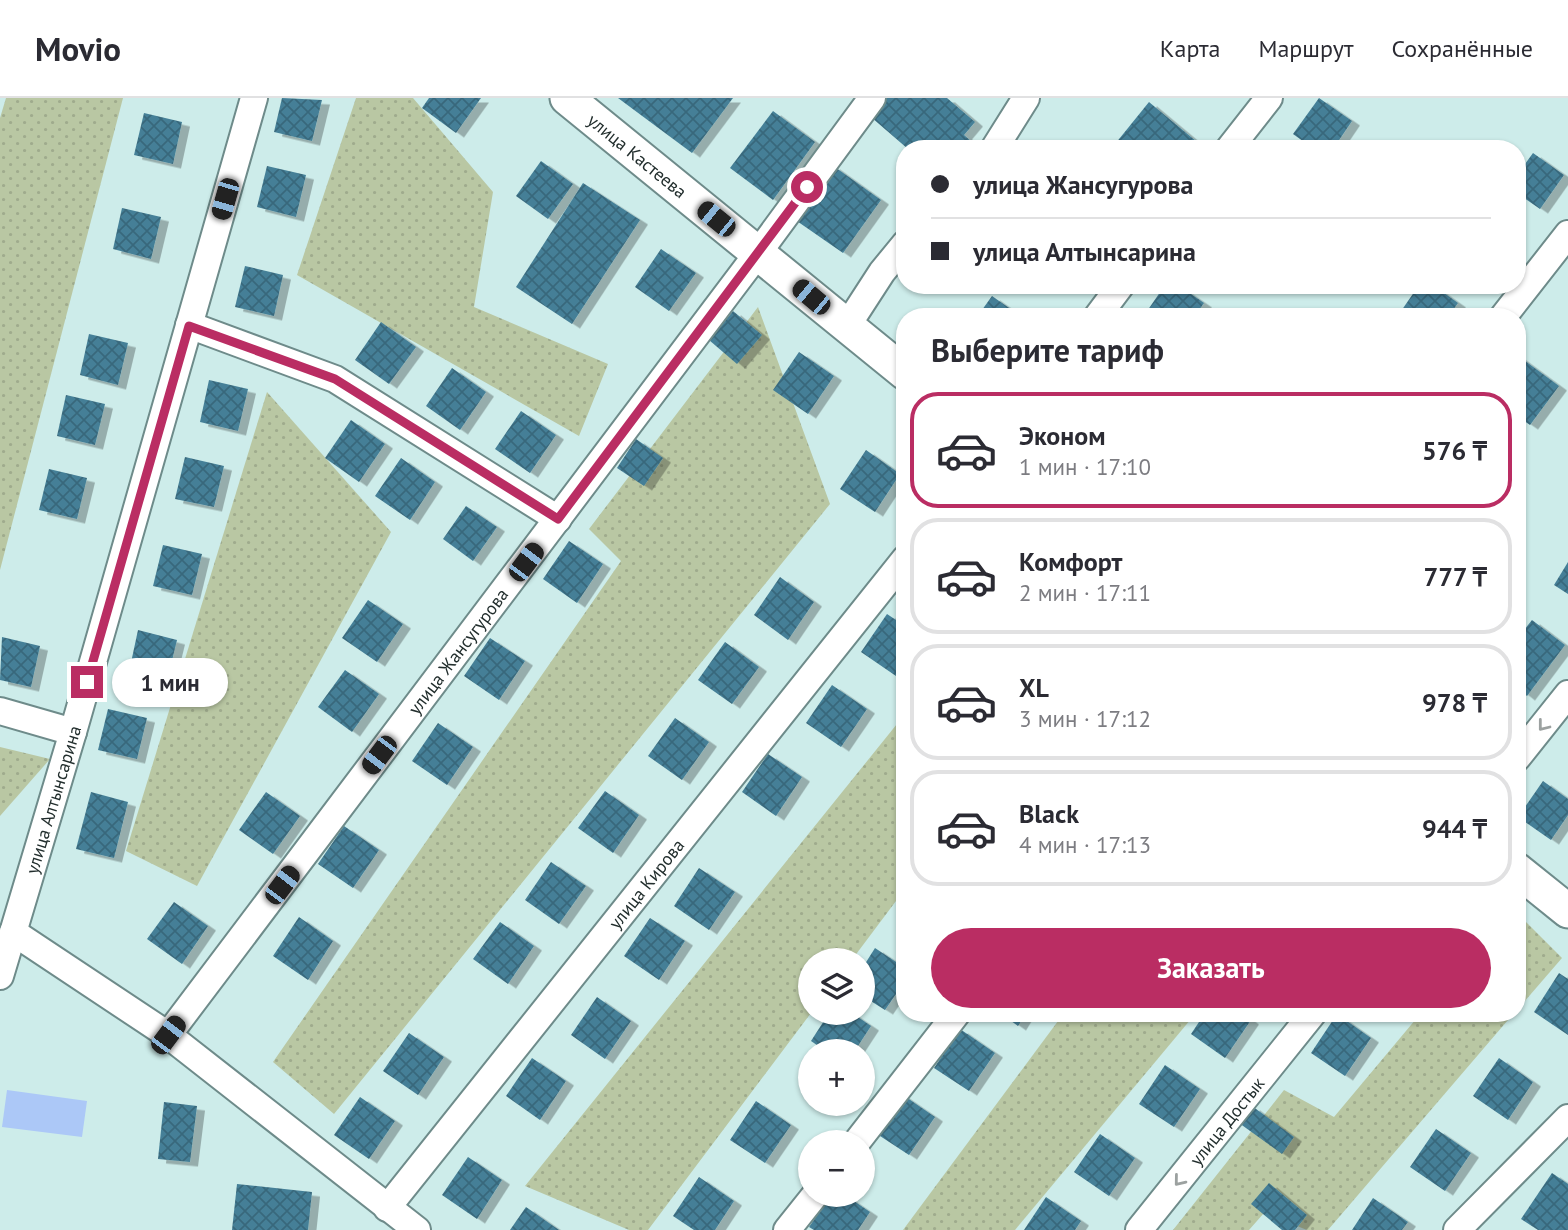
<!DOCTYPE html>
<html lang="ru">
<meta charset="utf-8">
<style>
:root{--surface:#fff;--page:#f7f7f7;--text:#2b2b33;--muted:#7c7c81;--line:#e1e1e2;--accent:#ba2d63}
body{margin:0;font-family:"PT Sans",sans-serif;background:var(--page);color:var(--text);height:100vh;display:flex;flex-direction:column;font-size:26px;white-space:nowrap}
*{box-sizing:border-box;margin:0}
p{font-size:23px;color:var(--muted)}
.icon{flex:none;width:38px;height:38px;fill:none;stroke:currentColor;stroke-width:2;stroke-linecap:round;stroke-linejoin:round}
.map{position:relative;flex:1;overflow:hidden}
.drawer{position:absolute;left:896px;top:210px;width:630px;height:714px;display:flex;flex-direction:column;background:var(--surface);border-radius:28px;box-shadow:0 2px 5px #0004}
.drawer>*{flex:none}
.hud{position:absolute;left:896px;top:42px;width:630px;height:154px;border-radius:28px;box-shadow:0 2px 5px #0004;display:grid;align-content:center;height:154px;padding:0 35px;background:var(--surface)}
.controls{position:absolute;left:798px;top:850px;display:grid;gap:14px}
.controls a{display:grid;place-items:center;width:77px;height:77px;border-radius:50%;background:var(--surface);box-shadow:0 2px 5px #0004;font-size:35px}
.end{position:absolute;width:32px;height:32px;margin:-16px;border:9px solid #ba2d63;background:#fff;box-shadow:0 0 0 4px #fff}
.from{border-radius:50%}
.bubble{position:absolute;height:49px;border-radius:24px;background:var(--surface);box-shadow:0 2px 5px #0004;font-size:23px;font-weight:700;line-height:49px;text-align:center}
.car{position:absolute;width:21px;height:42px;margin:-21px -10px;border-radius:9px;box-shadow:0 0 5px 2px #0007;background:linear-gradient(#222 24%,#8ab4d8 0 40%,#222 0 76%,#8ab4d8 0 86%,#222 0)}
.hud b{display:flex;align-items:center;gap:24px;height:66px;font-size:26px}
.hud b+b{border-top:2px solid var(--line)}
.hud i{width:18px;height:18px;background:var(--text)}
ul{padding:0;list-style:none}
li{display:flex;align-items:center;gap:21px;height:116px;margin:0 14px 10px;padding:0 21px;border:4px solid var(--line);border-radius:28px}
li div{flex:1}
li b{display:block;font-size:26px}
li em{font-style:normal;font-weight:700}
li.selected{border-color:var(--accent)}
li>.icon{width:63px;height:63px;stroke-width:1.5}
h2{padding:0 35px;font-size:32px;line-height:84px}
.button{display:flex;gap:14px;margin-top:auto;padding:14px 35px}
.button a{flex:1;height:80px;border-radius:42px;background:var(--accent);color:#fff;font-size:28px;font-weight:700;line-height:80px;text-align:center}
header{display:flex;align-items:center;gap:42px;box-sizing:border-box;height:98px;padding:0 35px;background:var(--surface);border-bottom:2px solid var(--line)}
header strong{font-size:33px}
nav{display:flex;gap:38px;margin-inline-start:auto;font-size:24px}
.map>svg:first-child{display:block}
</style>
<header>
<strong>Movio</strong>
<nav><a>Карта</a><a>Маршрут</a><a>Сохранённые</a></nav>
</header>
<div class="map">
<svg width="1568" height="1132" viewBox="0 0 1568 1132">
<defs>
<pattern id="green-dots" width="8" height="8" patternUnits="userSpaceOnUse" patternTransform="scale(1.75)"><rect width="8" height="8" fill="#b9c7a3"/><path d="M2 2h.1M6 6h.1" fill="none" stroke="#9fab8d" stroke-width="1.8" stroke-linecap="round"/></pattern>
<pattern id="building-cross-hatch" width="8" height="8" patternUnits="userSpaceOnUse" patternTransform="scale(1.75)"><rect width="8" height="8" fill="#447f97"/><path d="M0 0l8 8M0 8l8-8" fill="none" stroke="#38687c"/></pattern>
<filter id="shadow"><feDropShadow dx="8" dy="4.5" stdDeviation="0" flood-color="#0004"/></filter>
</defs>
<rect width="100%" height="100%" fill="#cdecea"/>
<g fill="url(#green-dots)">
<path d="M6,0H123L0,472V20Z"/>
<path d="M356,0H413L493,94L474,209L608,266L579,338L297,177Z"/>
<path d="M758,209L830,406L334,1016L273,964L621,463L589,431Z"/>
<path d="M267,294L391,434L197,788L126,753Z"/>
<path d="M905,616V791L851,863H810L811,915L648,1132H629L525,1088Z"/>
<path d="M0,649L50,661L0,718Z"/>
<path d="M1517,815L1562,860L1517,912Z"/>
<path d="M1064,915H1196L1015,1132H903Z"/>
<path d="M1421,915H1514L1328,1132H1307L1264,1115L1249,1132H1173L1284,992L1334,1019Z"/>
</g>
<path fill="#acc8f7" d="M7,992L87,1003L82,1039L2,1029Z"/>
<g fill="url(#building-cross-hatch)" filter="url(#shadow)">
<path d="M282,0L322,2L312,43L274,34Z"/>
<path d="M429,0H481L456,35L422,10Z"/>
<path d="M618,0H733L692,55Z"/>
<path d="M875,0H947L975,24L964,37L980,51H908L864,13Z"/>
<path d="M1319,0L1352,23L1333,51H1314L1293,36Z"/>
<path d="M1149,4L1197,44L1192,51H1111Z"/>
<path d="M773,13L815,44L773,102L730,70Z"/>
<path d="M144,15L182,24L173,66L134,57Z"/>
<path d="M1533,55L1564,77L1540,111L1517,95V77Z"/>
<path d="M541,63L573,86L548,121L516,98Z"/>
<path d="M832,67L881,102L843,155L794,121Z"/>
<path d="M267,68L306,77L296,119L257,109Z"/>
<path d="M583,85L640,122L572,226L516,189Z"/>
<path d="M122,110L161,119L151,161L113,151Z"/>
<path d="M661,151L696,175L669,213L635,189Z"/>
<path d="M245,168L283,177L274,218L235,209Z"/>
<path d="M1165,187H1178L1204,205L1194,219H1143Z"/>
<path d="M1419,187H1433L1458,205L1448,219H1397Z"/>
<path d="M992,198L1022,219H977Z"/>
<path d="M733,213L762,237L737,266L709,242Z"/>
<path d="M381,224L416,249L389,286L355,262Z"/>
<path d="M89,236L128,245L118,287L80,277Z"/>
<path d="M799,254L834,278L808,316L773,292Z"/>
<path d="M1517,257L1559,288L1530,327L1517,318Z"/>
<path d="M452,270L486,294L460,332L426,308Z"/>
<path d="M209,282L248,291L238,333L200,324Z"/>
<path d="M66,297L105,306L95,347L57,338Z"/>
<path d="M521,313L556,337L530,375L495,351Z"/>
<path d="M351,322L385,346L359,384L325,360Z"/>
<path d="M636,341L663,360L644,388L617,370Z"/>
<path d="M866,352L900,376L875,414L840,391Z"/>
<path d="M185,359L224,368L214,409L175,401Z"/>
<path d="M401,360L435,384L410,422L375,398Z"/>
<path d="M49,371L87,380L77,421L39,412Z"/>
<path d="M466,408L497,429L473,463L443,441Z"/>
<path d="M569,443L603,466L577,505L543,481Z"/>
<path d="M163,447L202,456L192,497L153,488Z"/>
<path d="M1568,464V496L1554,487Z"/>
<path d="M780,479L814,504L788,542L754,517Z"/>
<path d="M368,502L403,526L377,564L342,540Z"/>
<path d="M887,516L905,528V565L896,578L861,554Z"/>
<path d="M1532,522L1565,547L1527,598L1517,590V541Z"/>
<path d="M138,532L177,542L167,583L129,574Z"/>
<path d="M2,539L40,548L31,589L0,582Z"/>
<path d="M490,540L525,563L499,602L464,578Z"/>
<path d="M725,544L759,569L732,606L698,582Z"/>
<path d="M345,572L379,596L352,634L318,609Z"/>
<path d="M832,587L867,611L841,649L806,625Z"/>
<path d="M108,611L147,620L137,661L98,652Z"/>
<path d="M675,620L709,644L682,682L648,658Z"/>
<path d="M438,625L473,649L447,687L412,663Z"/>
<path d="M768,656L802,679L776,718L742,694Z"/>
<path d="M1543,683L1568,701V717L1551,742L1518,719Z"/>
<path d="M605,693L639,717L613,755L578,730Z"/>
<path d="M91,694L128,704L114,760L76,751Z"/>
<path d="M266,694L300,718L273,756L239,732Z"/>
<path d="M344,728L379,752L353,790L318,766Z"/>
<path d="M551,764L586,788L559,826L525,802Z"/>
<path d="M699,770L735,794L709,832L674,808Z"/>
<path d="M174,804L208,828L182,866L147,841Z"/>
<path d="M299,819L333,843L308,882L273,858Z"/>
<path d="M650,820L685,843L659,882L624,858Z"/>
<path d="M500,824L534,848L508,886L473,861Z"/>
<path d="M875,850L905,870V883L885,912L863,898V869Z"/>
<path d="M1559,875L1568,881V937L1534,914Z"/>
<path d="M597,899L631,923L605,961L571,937Z"/>
<path d="M829,915H852L871,928L854,954H827L811,943Z"/>
<path d="M1000,915H1026L1018,928Z"/>
<path d="M1205,915H1242L1251,922L1225,960L1191,936Z"/>
<path d="M1337,916L1371,940L1345,978L1311,955Z"/>
<path d="M960,931L995,955L969,993L934,970Z"/>
<path d="M409,935L444,959L418,997L383,973Z"/>
<path d="M532,960L566,983L540,1022L506,998Z"/>
<path d="M1499,960L1533,984L1508,1022L1473,998Z"/>
<path d="M1165,967L1200,991L1174,1029L1139,1006Z"/>
<path d="M900,995L935,1019L909,1057L874,1034Z"/>
<path d="M360,999L395,1023L369,1061L334,1037Z"/>
<path d="M756,1003L791,1027L765,1065L730,1042Z"/>
<path d="M164,1004L197,1008L190,1064L158,1061Z"/>
<path d="M1252,1008L1294,1039L1282,1056L1239,1025Z"/>
<path d="M1436,1031L1471,1055L1445,1093L1410,1069Z"/>
<path d="M1100,1036L1135,1060L1109,1098L1074,1074Z"/>
<path d="M468,1059L502,1082L477,1121L442,1097Z"/>
<path d="M1552,1075L1568,1086V1132H1538L1521,1121Z"/>
<path d="M699,1079L734,1103L715,1132H694L673,1118Z"/>
<path d="M1269,1085L1307,1117L1295,1132H1282L1251,1106Z"/>
<path d="M237,1086L312,1094L308,1132H232Z"/>
<path d="M831,1097H845L870,1114L858,1132H814L809,1129Z"/>
<path d="M1046,1099L1081,1123L1075,1132H1024Z"/>
<path d="M1373,1100L1408,1124L1402,1132H1352Z"/>
<path d="M526,1109L559,1132H510Z"/>
</g>
<g fill="none" stroke-linecap="round" stroke-linejoin="round">
<defs>
<g id="minor">
<path d="M994,51L1026,0"/>
<path d="M1229,51L1269,0"/>
<path d="M1097,219L1121,187"/>
<path d="M1503,219L1568,136"/>
<path d="M189,227L335,281L558,421"/>
<path d="M847,228L882,174L905,146"/>
<path d="M0,613L73,634"/>
<path d="M1517,660L1568,596"/>
<path d="M13,834L168,937L417,1132"/>
<path id="s1" d="M0,878L73,634L254,0"/>
<path id="s2" d="M168,937L758,155L872,0"/>
<path d="M856,1045L957,915"/>
<path id="s3" d="M387,1110L905,461"/>
<path d="M787,1132L815,1097"/>
<path id="s4" d="M1139,1132L1313,915"/>
<path d="M1457,1132L1568,1020"/>
</g>
<g id="tertiary">
<path id="s5" d="M567,0L905,275"/>
<path d="M1517,772L1568,813"/>
</g>
</defs>
<use href="#minor" stroke="#6e8b8a" stroke-width="30"/>
<use href="#tertiary" stroke="#6e8b8a" stroke-width="37"/>
<use href="#minor" stroke="#fff" stroke-width="26"/>
<use href="#tertiary" stroke="#fff" stroke-width="33"/>
</g>
<defs><path id="oneway-chevron" d="M-2-3.5L2.5 0L-2 3.5" fill="none" stroke-width="1.6" stroke-linecap="round" stroke-linejoin="round" transform="scale(1.75)"/></defs>
<g stroke="#9ca1a0">
<use href="#oneway-chevron" transform="translate(1543 628) rotate(128)"/>
<use href="#oneway-chevron" transform="translate(1179 1083) rotate(129)"/>
</g>
<g fill="none" stroke-linecap="round" stroke-linejoin="round">
<path stroke="#ba2d63" stroke-width="9" d="M87,584L189,228L335,281L558,421L807,89"/>
</g>
<g text-anchor="middle" dominant-baseline="central" stroke-width="5" stroke-linejoin="round" paint-order="stroke">
<g font-size="18" fill="#222e2d" stroke="#fff">
<text stroke="none"><textPath href="#s5" startOffset="91">улица Кастеева</textPath></text>
<text stroke="none"><textPath href="#s2" startOffset="481">улица Жансугурова</textPath></text>
<text stroke="none"><textPath href="#s1" startOffset="184">улица Алтынсарина</textPath></text>
<text stroke="none"><textPath href="#s3" startOffset="415">улица Кирова</textPath></text>
<text stroke="none"><textPath href="#s4" startOffset="140">улица Достык</textPath></text>
</g>
</g>
</svg>
<div class="controls">
<a><svg class="icon" aria-label="layers" viewBox="0 0 24 24"><path d="M12 4l9 5-9 5-9-5zM3 14l9 5 9-5"/></svg></a>
<a>+</a>
<a>−</a>
</div>
<i class="end from" style="left:807px;top:89px"></i>
<i class="end" style="left:87px;top:584px"></i>
<div class="bubble" style="left:112px;top:560px;width:116px">1 мин</div>
<i class="car" style="left:225px;top:101px;rotate:196deg"></i>
<i class="car" style="left:716px;top:121px;rotate:309deg"></i>
<i class="car" style="left:811px;top:199px;rotate:310deg"></i>
<i class="car" style="left:526px;top:464px;rotate:37deg"></i>
<i class="car" style="left:379px;top:657px;rotate:217deg"></i>
<i class="car" style="left:282px;top:787px;rotate:37deg"></i>
<i class="car" style="left:168px;top:937px;rotate:37deg"></i>
<div class="hud">
<b><i class="from"></i>улица Жансугурова</b>
<b><i></i>улица Алтынсарина</b>
</div>
<section class="drawer">
<h2>Выберите тариф</h2>
<ul>
<li class="selected"><svg class="icon" aria-label="car" viewBox="0 0 24 24"><path d="M5 17H2v-5l4-1 3-4h7l3 4 3 1v5h-3M9 17h6M6 11h13"/><circle cx="7" cy="17" r="2"/><circle cx="17" cy="17" r="2"/></svg><div><b>Эконом</b><p>1 мин · 17:10</p></div><em>576 ₸</em></li>
<li><svg class="icon" aria-label="car" viewBox="0 0 24 24"><path d="M5 17H2v-5l4-1 3-4h7l3 4 3 1v5h-3M9 17h6M6 11h13"/><circle cx="7" cy="17" r="2"/><circle cx="17" cy="17" r="2"/></svg><div><b>Комфорт</b><p>2 мин · 17:11</p></div><em>777 ₸</em></li>
<li><svg class="icon" aria-label="car" viewBox="0 0 24 24"><path d="M5 17H2v-5l4-1 3-4h7l3 4 3 1v5h-3M9 17h6M6 11h13"/><circle cx="7" cy="17" r="2"/><circle cx="17" cy="17" r="2"/></svg><div><b>XL</b><p>3 мин · 17:12</p></div><em>978 ₸</em></li>
<li><svg class="icon" aria-label="car" viewBox="0 0 24 24"><path d="M5 17H2v-5l4-1 3-4h7l3 4 3 1v5h-3M9 17h6M6 11h13"/><circle cx="7" cy="17" r="2"/><circle cx="17" cy="17" r="2"/></svg><div><b>Black</b><p>4 мин · 17:13</p></div><em>944 ₸</em></li>
</ul>
<div class="button"><a>Заказать</a></div>
</section>
</div>
